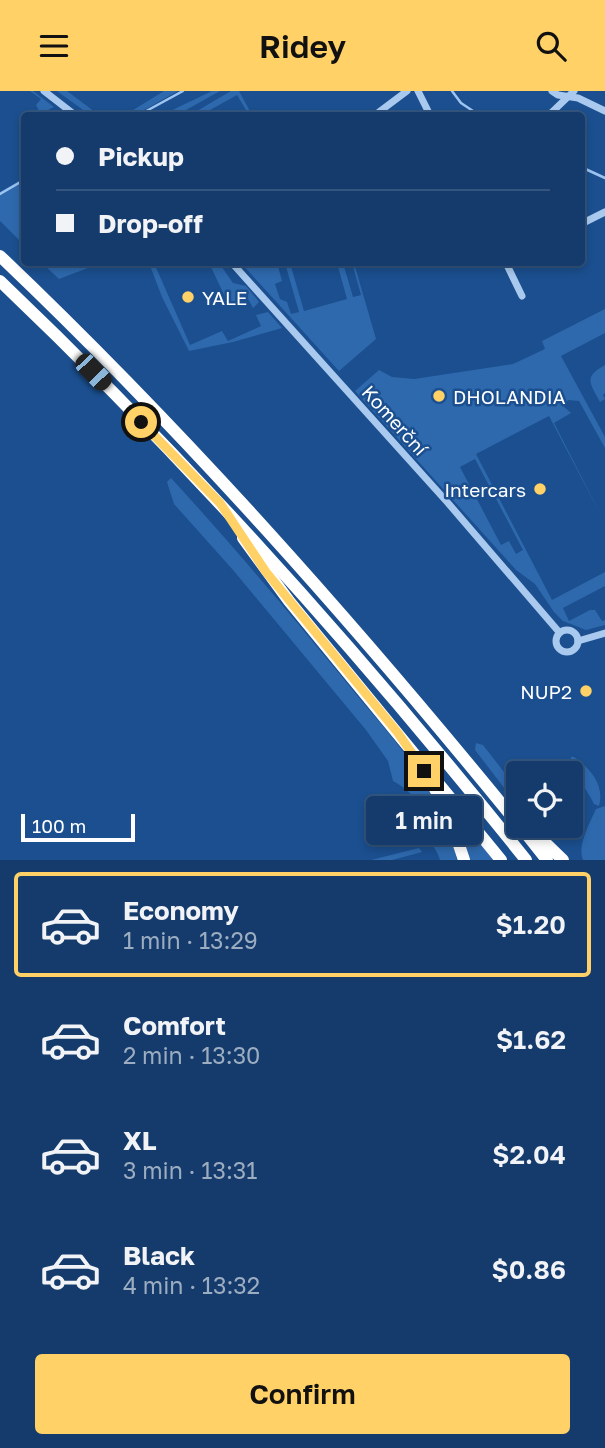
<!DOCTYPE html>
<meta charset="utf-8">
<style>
:root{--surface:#143b6b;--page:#214673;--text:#f1f3f6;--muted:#9dadc1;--line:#33557e;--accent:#ffd166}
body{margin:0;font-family:"Golos Text",sans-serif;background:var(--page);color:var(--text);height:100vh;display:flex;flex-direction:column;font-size:26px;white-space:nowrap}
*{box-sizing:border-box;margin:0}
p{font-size:23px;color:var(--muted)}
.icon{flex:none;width:38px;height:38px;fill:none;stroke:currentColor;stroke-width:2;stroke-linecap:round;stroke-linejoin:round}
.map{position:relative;height:769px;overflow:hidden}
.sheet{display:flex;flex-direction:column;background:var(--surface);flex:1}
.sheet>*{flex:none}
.banner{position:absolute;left:21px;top:21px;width:564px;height:154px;border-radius:7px;box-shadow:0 4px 10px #0003,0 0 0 2px var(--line);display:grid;align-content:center;height:154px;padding:0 35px;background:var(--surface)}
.tools{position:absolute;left:506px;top:670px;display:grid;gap:14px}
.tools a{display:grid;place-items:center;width:77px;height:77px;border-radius:7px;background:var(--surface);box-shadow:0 4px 10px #0003,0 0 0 2px var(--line);font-size:35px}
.scale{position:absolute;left:21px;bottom:18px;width:114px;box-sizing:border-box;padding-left:7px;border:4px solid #fff;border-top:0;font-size:19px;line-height:24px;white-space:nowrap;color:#fff;-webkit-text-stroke:5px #1b4f8f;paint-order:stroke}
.end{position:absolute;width:32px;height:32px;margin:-16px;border:9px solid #ffd166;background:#111;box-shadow:0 0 0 4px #111}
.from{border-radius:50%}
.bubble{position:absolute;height:49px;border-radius:7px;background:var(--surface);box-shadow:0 4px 10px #0003,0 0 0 2px var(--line);font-size:23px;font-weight:600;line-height:49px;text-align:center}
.car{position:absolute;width:21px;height:42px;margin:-21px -10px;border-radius:9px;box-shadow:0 0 5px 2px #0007;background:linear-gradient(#222 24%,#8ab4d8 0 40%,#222 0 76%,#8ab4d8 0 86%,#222 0)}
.banner b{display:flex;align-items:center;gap:24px;height:66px;font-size:26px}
.banner b+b{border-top:2px solid var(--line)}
.banner i{width:18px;height:18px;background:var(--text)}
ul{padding:12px 0 0;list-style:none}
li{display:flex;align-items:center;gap:21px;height:105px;margin:0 14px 10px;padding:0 21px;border:4px solid transparent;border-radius:7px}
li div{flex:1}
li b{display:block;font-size:26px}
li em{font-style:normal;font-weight:600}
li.on{border-color:var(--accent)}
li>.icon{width:63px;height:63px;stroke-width:1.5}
.primary-button{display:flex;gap:14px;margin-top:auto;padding:14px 35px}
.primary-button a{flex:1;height:80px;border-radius:7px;background:var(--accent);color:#111;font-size:28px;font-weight:600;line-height:80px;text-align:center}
header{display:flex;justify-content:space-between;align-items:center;height:91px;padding:0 35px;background:var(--accent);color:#111;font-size:32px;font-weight:600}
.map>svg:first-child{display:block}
</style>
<header><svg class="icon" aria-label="menu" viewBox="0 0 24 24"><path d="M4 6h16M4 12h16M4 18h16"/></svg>Ridey<svg class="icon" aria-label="search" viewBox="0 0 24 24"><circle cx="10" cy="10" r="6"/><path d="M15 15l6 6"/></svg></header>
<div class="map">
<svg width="605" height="769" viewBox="0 0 605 769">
<rect width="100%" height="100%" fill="#1b4f8f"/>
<g fill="#2e69ad" fill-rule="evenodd">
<path d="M30,0H33L54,16L38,24H30L39,20L36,14L41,8Z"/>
<path d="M57,0H67L99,24H90Z"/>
<path d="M164,0H178L135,24H125Z"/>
<path d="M212,0H220L177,24H162Z"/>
<path d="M231,0H239L252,24H238L246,19L237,4L201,24H190Z"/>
<path d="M24,87V154L0,130V101Z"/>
<path d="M42,172H101L59,188Z"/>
<path d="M149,172H154L190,254L222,240L228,250L261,235L256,224L268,221L282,237L233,251L189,260L162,206Z"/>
<path d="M209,172H219L233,192L246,195L259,211L253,217L247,206L229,214Z"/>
<path d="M241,172H277L282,190L275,193L280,208L287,211L291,223L299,221L285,172H290L304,220L347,208L337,172H343L353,206L361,204L352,172H354L376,248L339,280Z"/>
<path d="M605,218V242L561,265L605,346V357L579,310L568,309L563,315L571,322L554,332L605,432L549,325L476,363L552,509L605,481V495L563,517L569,530L590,519H595L602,530L605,529V534L586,539L563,530L554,521L535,493L516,479L355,300L379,279L392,286L414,288L513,273L545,258L542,250ZM475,368L523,459L516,463L509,450L501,454L460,376Z"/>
<path d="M605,274V302L603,304L605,308L600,311C590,292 583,286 605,274Z"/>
<path d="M171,387C230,451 286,518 342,586C387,642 442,695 457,769H440C438,761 433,756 430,749C429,745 430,741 429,738C423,715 413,701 393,690L388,670L366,639L233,479L174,413L167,391Z"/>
<path d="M476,652L483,654L518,699V715L475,659Z"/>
<path d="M571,666H574C590,677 605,694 599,715L594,713C588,699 569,677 571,666Z"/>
<path d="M605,715V769H583C577,754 590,732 596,718Z"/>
<path d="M455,722L493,769H470Z"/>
<path d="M419,757L422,761L392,769H371Z"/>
</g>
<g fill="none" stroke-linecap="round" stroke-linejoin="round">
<g stroke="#9cc4f0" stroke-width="2.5">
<path d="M452,0L461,12L479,24"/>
<path d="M139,24L183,0"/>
<path d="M581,76L605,87"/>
<path d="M0,103L24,89"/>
</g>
<g stroke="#a9c9ee" stroke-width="7">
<path d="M44,0L75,24"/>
<path d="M418,0L430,24"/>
<path d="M552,0L558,4L578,7L605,20"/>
<path d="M375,24L407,0"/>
<path d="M549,24L574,0"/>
<path d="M581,133L605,121"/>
<path d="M232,172L448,412L559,541"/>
<path d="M506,172L522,205"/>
<circle cx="567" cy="550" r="11"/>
<path d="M578,550L605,542"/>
</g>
<g stroke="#fff" stroke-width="12">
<path d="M0,165C187,343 355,533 518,733"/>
<path d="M0,190C189,370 363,565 526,769"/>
<path d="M243,447L289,510L501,769"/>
<path d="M433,694L450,727L464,769"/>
<path d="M528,735L563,769"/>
<path d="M528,745L547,769"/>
</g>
</g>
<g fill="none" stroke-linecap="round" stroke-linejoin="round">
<path stroke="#ffd166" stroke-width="9" d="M141,331L220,412L266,481L398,642L424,680"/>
</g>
<g fill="#ffd166" stroke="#1b4f8f" stroke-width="2.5">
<circle cx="188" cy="206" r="7"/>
<circle cx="439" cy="305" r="7"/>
<circle cx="540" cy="398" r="7"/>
<circle cx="586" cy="600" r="7"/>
</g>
<g text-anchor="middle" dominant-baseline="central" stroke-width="5" stroke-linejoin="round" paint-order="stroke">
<g font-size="19" fill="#fff" stroke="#1b4f8f" text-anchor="start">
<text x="202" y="206">YALE</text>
<text x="453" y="305">DHOLANDIA</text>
<text x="526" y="398" text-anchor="end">Intercars</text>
<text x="572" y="600" text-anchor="end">NUP2</text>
</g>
<g font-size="19" fill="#fff" stroke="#1b4f8f">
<text transform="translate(395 329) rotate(48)">Komerční</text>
</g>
</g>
</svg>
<div class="tools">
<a><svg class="icon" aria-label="locate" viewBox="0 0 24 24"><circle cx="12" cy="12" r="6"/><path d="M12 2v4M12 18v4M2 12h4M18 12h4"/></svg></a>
</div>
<div class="scale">100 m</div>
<i class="end from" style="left:141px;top:331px"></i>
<i class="end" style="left:424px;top:680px"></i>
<div class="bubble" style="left:366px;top:705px;width:116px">1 min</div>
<i class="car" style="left:93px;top:281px;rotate:136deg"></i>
<div class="banner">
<b><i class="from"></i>Pickup</b>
<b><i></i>Drop-off</b>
</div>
</div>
<section class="sheet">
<ul>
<li class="on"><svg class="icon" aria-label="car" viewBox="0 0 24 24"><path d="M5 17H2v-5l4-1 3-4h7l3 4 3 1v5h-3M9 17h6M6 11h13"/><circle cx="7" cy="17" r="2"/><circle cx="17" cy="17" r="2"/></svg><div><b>Economy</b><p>1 min · 13:29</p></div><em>$1.20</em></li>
<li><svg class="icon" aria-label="car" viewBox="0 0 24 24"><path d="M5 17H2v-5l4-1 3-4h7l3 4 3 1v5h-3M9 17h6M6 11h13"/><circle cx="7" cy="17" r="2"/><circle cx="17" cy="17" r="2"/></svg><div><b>Comfort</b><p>2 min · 13:30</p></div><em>$1.62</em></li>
<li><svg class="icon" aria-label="car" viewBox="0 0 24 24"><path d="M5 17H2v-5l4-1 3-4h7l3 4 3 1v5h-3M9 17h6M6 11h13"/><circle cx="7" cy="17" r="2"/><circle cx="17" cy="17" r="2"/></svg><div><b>XL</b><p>3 min · 13:31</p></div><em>$2.04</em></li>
<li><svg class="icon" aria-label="car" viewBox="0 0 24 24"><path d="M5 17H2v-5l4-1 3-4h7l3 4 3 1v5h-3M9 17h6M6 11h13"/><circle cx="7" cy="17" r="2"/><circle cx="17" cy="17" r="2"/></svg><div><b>Black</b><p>4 min · 13:32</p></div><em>$0.86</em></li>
</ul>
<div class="primary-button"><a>Confirm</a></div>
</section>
